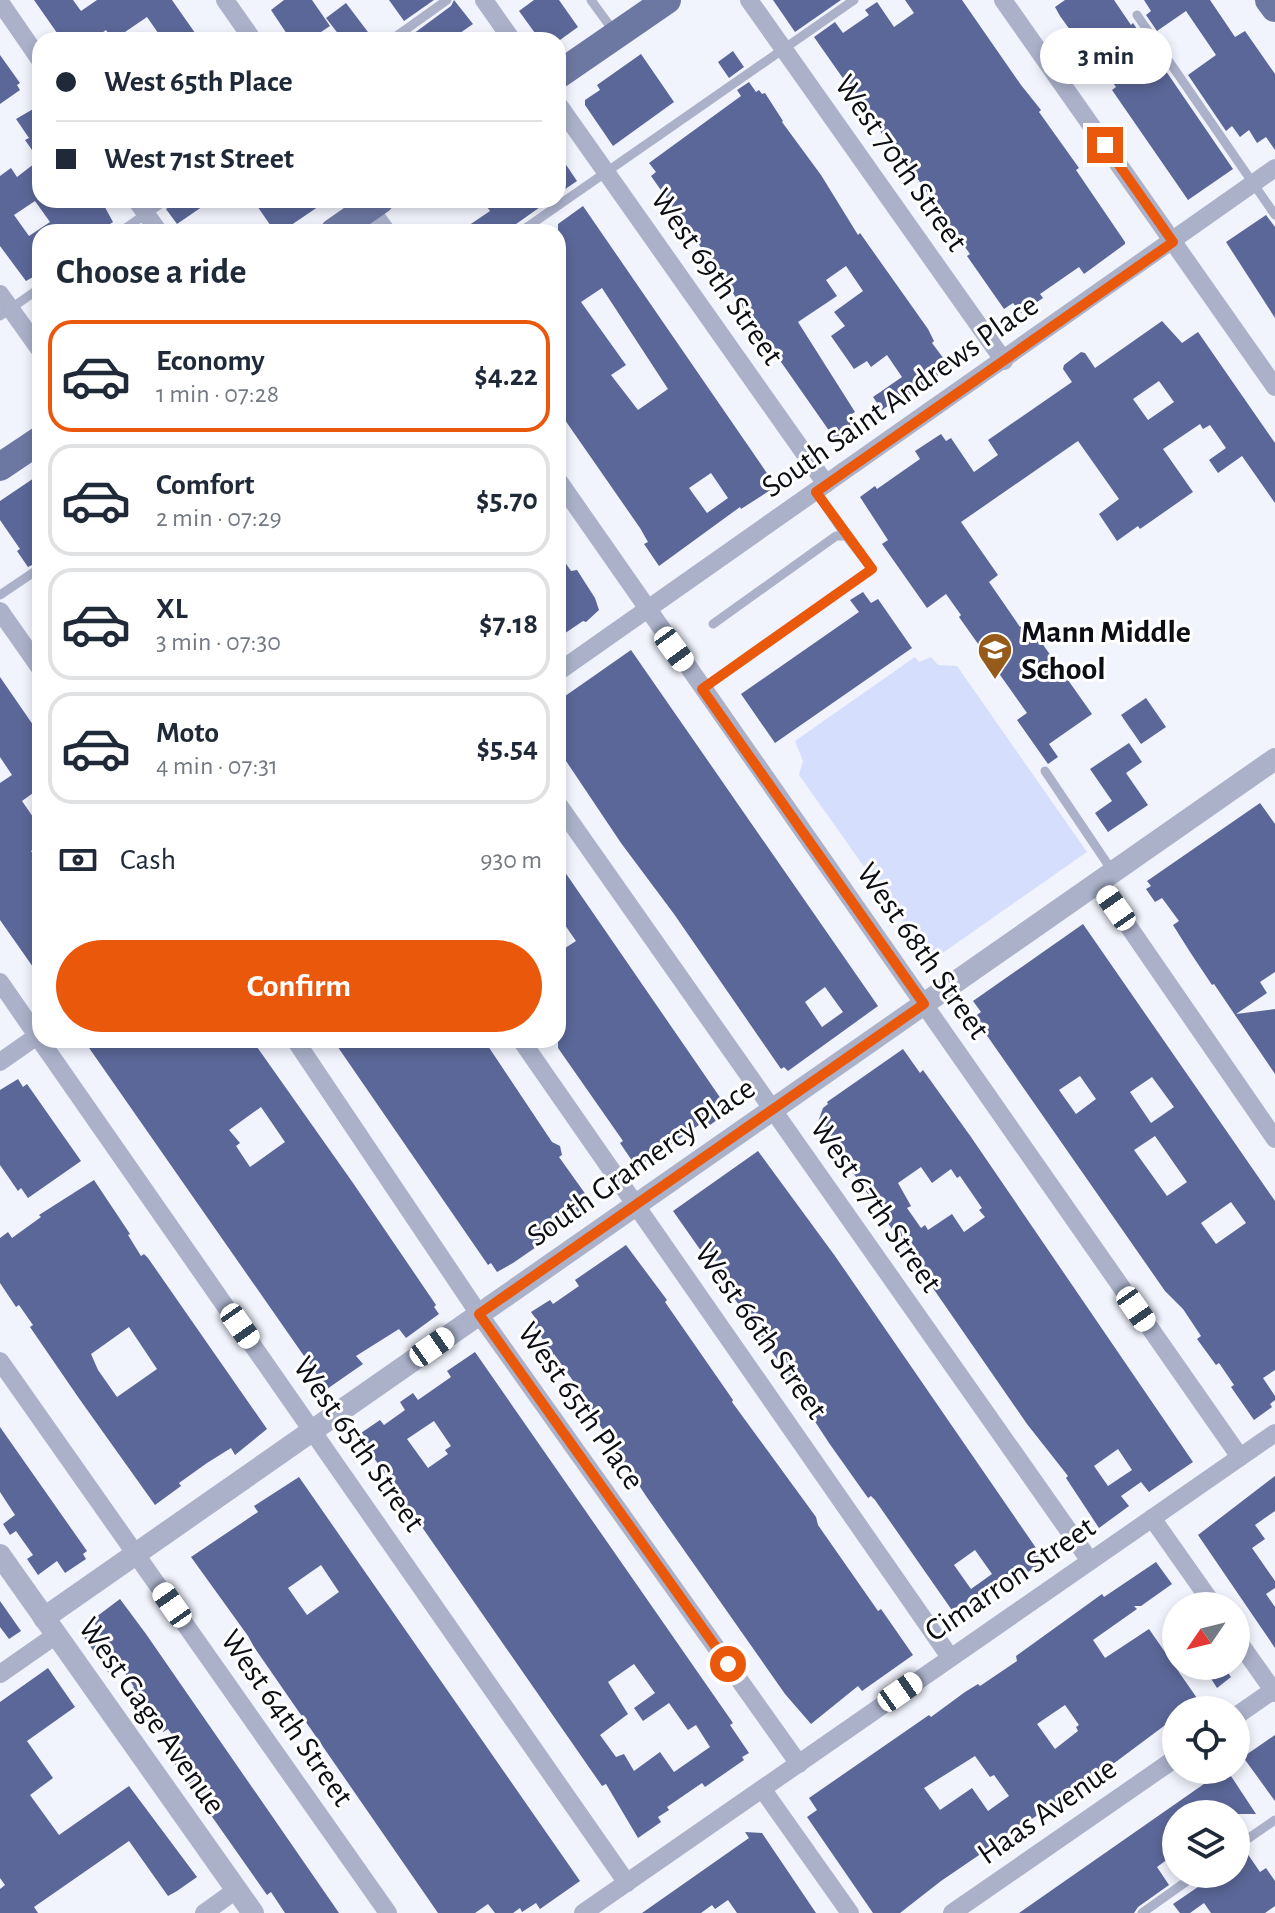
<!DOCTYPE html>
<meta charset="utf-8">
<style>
:root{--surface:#fff;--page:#f2f2f3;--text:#1f2937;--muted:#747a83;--line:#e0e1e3;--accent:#ea580c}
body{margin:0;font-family:"Alegreya Sans",sans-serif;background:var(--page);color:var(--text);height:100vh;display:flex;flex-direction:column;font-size:30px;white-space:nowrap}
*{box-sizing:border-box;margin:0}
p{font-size:26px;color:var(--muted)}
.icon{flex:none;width:44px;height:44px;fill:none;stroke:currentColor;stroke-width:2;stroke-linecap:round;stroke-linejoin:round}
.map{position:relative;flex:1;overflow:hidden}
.panel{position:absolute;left:32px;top:224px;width:534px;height:824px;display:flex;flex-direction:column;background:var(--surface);border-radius:24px;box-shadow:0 4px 12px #0003}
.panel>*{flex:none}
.hud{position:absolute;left:32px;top:32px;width:534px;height:176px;border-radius:24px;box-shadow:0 4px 12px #0003;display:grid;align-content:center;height:176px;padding:0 24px;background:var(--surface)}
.needle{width:52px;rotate:235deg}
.controls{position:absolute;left:1162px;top:1592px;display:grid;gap:16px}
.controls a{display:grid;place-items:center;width:88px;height:88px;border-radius:50%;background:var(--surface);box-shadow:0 4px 12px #0003;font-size:40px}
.end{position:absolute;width:36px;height:36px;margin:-18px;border:10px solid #ea580c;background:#fff;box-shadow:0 0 0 4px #fff}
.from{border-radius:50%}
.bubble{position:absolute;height:56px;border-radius:28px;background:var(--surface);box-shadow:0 4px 12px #0003;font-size:26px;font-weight:700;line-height:56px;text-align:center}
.car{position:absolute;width:24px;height:48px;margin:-24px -12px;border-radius:10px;box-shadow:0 0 6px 2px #0007;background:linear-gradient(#fff 24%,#345 0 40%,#fff 0 76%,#345 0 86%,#fff 0)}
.hud b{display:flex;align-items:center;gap:28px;height:76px;font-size:30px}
.hud b+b{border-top:2px solid var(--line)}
.hud i{width:20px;height:20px;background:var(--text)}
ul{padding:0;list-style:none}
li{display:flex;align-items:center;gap:24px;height:112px;margin:0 16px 12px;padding:0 8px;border:4px solid var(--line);border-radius:24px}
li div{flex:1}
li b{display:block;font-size:30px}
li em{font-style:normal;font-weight:700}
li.active{border-color:var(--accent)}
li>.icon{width:72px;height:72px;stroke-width:1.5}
h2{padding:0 24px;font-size:36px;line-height:96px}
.pay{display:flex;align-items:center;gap:20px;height:88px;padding:0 24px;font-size:30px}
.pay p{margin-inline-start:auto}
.button{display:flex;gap:16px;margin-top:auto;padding:16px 24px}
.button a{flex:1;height:92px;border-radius:48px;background:var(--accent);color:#fff;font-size:32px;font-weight:700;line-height:92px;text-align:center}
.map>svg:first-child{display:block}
</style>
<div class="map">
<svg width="1275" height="1913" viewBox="0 0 1275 1913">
<rect width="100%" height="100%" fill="#f1f3fd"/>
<path fill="#d6defd" d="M915,657L919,662L931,657L938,665L957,666L1087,852L931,961L799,775L803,761L795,741Z"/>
<g fill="#5b6798" fill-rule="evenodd">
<path d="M34,0H73L81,11L97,0H172L200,40H163L147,17L125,32L130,40H112L106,30L92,40H62Z"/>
<path d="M284,0H312L330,26L309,40H291L271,10Z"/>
<path d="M389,0H434L404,21Z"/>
<path d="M454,0L473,24L450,40H417L413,34L451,6Z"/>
<path d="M534,0H559L578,27L560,40H540L519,11Z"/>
<path d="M773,0H841L795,32Z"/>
<path d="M905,0H962L1021,85L1041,110L1039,112L1079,168L1076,170L1125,242V244L1084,274L1079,267L1040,294L1043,298L1021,313L1013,303L1004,309L967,256L970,254L951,228L949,230L925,196L928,194L911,169L908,171L814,37L835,22L843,33L869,15L865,10L877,2L894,27L914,13Z"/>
<path d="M1065,0H1114L1131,25L1133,23L1233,169L1188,200L1112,90L1116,87L1100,64L1096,66L1060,16L1055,7Z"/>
<path d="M1144,0H1210L1235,37L1245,31L1275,74V150L1266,137L1257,143L1249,130L1240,137L1232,126L1226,131L1188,75L1216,55L1186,11L1157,31L1146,15L1151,11Z"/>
<path d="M346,3L374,40H343L326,18Z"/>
<path d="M733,51L744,67L729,78L718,62Z"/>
<path d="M641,54L674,102L613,146L585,105V100L600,90L597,85Z"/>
<path d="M0,55L20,83L17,85L20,90L0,104Z"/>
<path d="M749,82L756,92L759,90L762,94L765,93L783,121L782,122L821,175L858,235L860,233L928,329L934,341L932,343L950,367L897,404L895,401L882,410L873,397L902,377L887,355L871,367L867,361L854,369L831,336L845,326L834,312L863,291L846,266L826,280L837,296L798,322L855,412L850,415L858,427L837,442L651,176L656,172L649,163L741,96L737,90Z"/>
<path d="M40,105V198L37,200H101L113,222L98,232H40V273L26,281L0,246V176L11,168L17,177L39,160L25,140L29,138L16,119ZM35,201L50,222L29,236L14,215Z"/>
<path d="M558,153L577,181L558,194Z"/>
<path d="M179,200H212L177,224L166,209Z"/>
<path d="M253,200H328L281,232H275Z"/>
<path d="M482,200H550L505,232H459L490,211Z"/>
<path d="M583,206L771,479L767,482L772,489L741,509L740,507L659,566L644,544L648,542L640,528L558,410V339L563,335L558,327V224ZM602,288L668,389L638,410L611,375L626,365L581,302ZM711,473L728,498L707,513L689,488Z"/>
<path d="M1266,215L1275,227V318L1226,242Z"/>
<path d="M1162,321L1182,343L1198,332L1275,443V503L1242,456L1218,473L1209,460L1226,448L1210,425L1203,429L1200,424L1163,449L1193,492L1140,529L1138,526L1117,541L1099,514L1119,499L1078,441L961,522L998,575L989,582L1020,627L1027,622L1092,714L1049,744L1058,757L1048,764L1017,720L1027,713L959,617L961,615L946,594L927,608L882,544L888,540L860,497L875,486L877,489L920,459L915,451L941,434L946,441L951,438L974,472L998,455L988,440L1072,382L1063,369L1064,365L1081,352L1085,353L1095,368ZM1159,381L1174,402L1148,420L1133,399Z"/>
<path d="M40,474V561L28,567L17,551L20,549L0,520V501Z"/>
<path d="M558,552L571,571L577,570L595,598L599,610L586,622L583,621L558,638Z"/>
<path d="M863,592L871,603L878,599L912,648L775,743L741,694L859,612L850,600Z"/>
<path d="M631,650L878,1006L788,1071L784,1067L781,1069L772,1056L674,914L621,843L558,749V701ZM825,987L843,1012L822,1027L805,1002Z"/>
<path d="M0,677L40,735V788L22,801L40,827V844L31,851L40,863V977L0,920V783L12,775L0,757Z"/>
<path d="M1146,698L1166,727L1141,744L1121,715Z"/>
<path d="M1129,743L1142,762L1126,773L1148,805L1108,832L1095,813L1112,801L1090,769Z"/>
<path d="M1260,803L1275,824V972L1260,982L1267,993L1236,1014L1275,1009V1074L1214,984L1212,985L1190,952L1173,925L1179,921L1162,898L1155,902L1146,889L1151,886L1147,881Z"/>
<path d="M558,862L728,1109V1112L710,1125L706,1120L637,1168L620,1143L623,1141L558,1048V966L565,961L559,952L576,941L558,915Z"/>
<path d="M1083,924L1275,1201V1370L1263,1378L1275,1396V1400L1270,1404L1272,1407L1254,1420L1231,1387L1234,1385L1219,1363L1216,1365L1197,1339L1201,1336L1183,1309L1165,1291L974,1017L981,1012L973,1001ZM1080,1076L1096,1099L1076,1114L1059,1090ZM1152,1077L1174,1107L1151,1123L1130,1092ZM1155,1136L1187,1182L1167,1196L1134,1150ZM1231,1202L1246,1223L1216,1244L1201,1223Z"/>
<path d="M95,1040H252L353,1183L436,1305L434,1307L439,1314L406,1338L399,1329L356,1356L363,1364L327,1389L87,1045ZM261,1107L285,1142L250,1167L236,1146L240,1143L229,1130Z"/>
<path d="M333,1040H484L552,1142L560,1146L562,1155L559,1157L589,1199L582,1204L584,1208L570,1222L546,1220L555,1234L513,1263L497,1272L491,1263L488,1265Z"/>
<path d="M903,1049L920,1073L923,1070L971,1137L1193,1462L1149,1492L1141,1482L1121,1496L1129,1506L1099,1528L1066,1478L1068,1476L1027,1424L818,1122L823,1108L828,1104L827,1102ZM921,1167L932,1183L951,1169L957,1178L960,1176L982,1208L979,1210L985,1217L964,1232L952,1214L928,1230L925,1225L921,1228L907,1208L911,1206L898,1183ZM1118,1449L1132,1470L1108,1486L1094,1466Z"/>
<path d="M18,1079L23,1087L27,1084L81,1161L28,1198L21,1188L18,1191L0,1165V1090Z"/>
<path d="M758,1151L835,1256L1045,1561L1022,1576L1017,1573L956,1616L875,1500L871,1496L868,1498L829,1443L797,1394L799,1392L796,1386L673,1211ZM975,1550L992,1574L971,1589L954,1565Z"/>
<path d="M94,1180L130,1234L128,1235L141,1256L144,1254L148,1258L267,1429L235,1455L231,1448L207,1463L179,1483L181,1486L155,1505L78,1397L30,1327L33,1325L19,1305L16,1307L0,1283V1238L8,1232L12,1238L41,1217L39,1215ZM129,1327L157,1369L117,1397L98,1370L91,1354Z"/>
<path d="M626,1245L667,1300L665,1302L733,1400L732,1402L816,1517L818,1525L878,1611L881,1609L913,1655L862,1691L858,1686L811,1724L785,1694L646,1496L601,1427L576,1395L581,1392L554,1354L550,1357L542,1346L546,1344L531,1322L536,1319L531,1312L550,1300L553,1304L579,1286L575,1280Z"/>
<path d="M475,1352L733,1723L730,1725L749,1753L742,1757L744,1760L705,1787L702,1783L667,1807L669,1810L658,1817L661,1822L638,1838L606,1784L602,1786L358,1435L380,1420L384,1425L405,1410L400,1402L413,1393L418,1400L451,1377L447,1371ZM434,1421L451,1446L445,1450L448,1454L428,1468L407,1439ZM634,1664L655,1693L634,1708L643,1721L669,1703L688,1730L696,1725L710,1747L674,1772L660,1752L634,1771L624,1754L616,1757L600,1735L628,1714L608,1682Z"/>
<path d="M0,1427L87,1551L83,1554L86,1559L65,1573L57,1561L38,1575L27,1559L33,1555L16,1531L10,1535L3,1524L15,1515L0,1492Z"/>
<path d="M1275,1476V1511L1255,1525L1265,1539L1252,1548L1275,1581V1588L1266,1594L1275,1607V1648L1198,1535Z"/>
<path d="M299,1477L580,1881L540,1909L536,1903L522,1912L520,1908L513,1913H495L488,1904L475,1913H438L254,1647L248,1636L191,1557L258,1512L254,1506ZM321,1565L339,1592L307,1615L288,1588Z"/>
<path d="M1156,1562L1172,1584L1141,1606H1134L1137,1609L1093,1640L1105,1658L1149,1629L1199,1701L1185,1710H1176V1717L1117,1761L941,1881L900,1913H873L807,1817L817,1810L809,1798L929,1715L931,1717L965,1692L978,1684L980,1686L1017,1661L1016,1656L1102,1594L1104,1597ZM1065,1705L1079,1725L1076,1727L1078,1731L1055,1749L1037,1724ZM975,1756L990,1777L994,1775L1009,1796L988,1811L972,1788L940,1810L924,1788Z"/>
<path d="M120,1599L146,1634L339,1913H285L271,1892L267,1895L170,1757L182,1748L168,1729L163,1732L156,1722L148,1728L124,1694L134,1687L121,1667L110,1675L83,1636L97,1627L92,1620Z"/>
<path d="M0,1601L21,1631L9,1639L0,1627Z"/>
<path d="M1203,1666H1223L1231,1677L1217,1688Z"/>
<path d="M48,1668L75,1707L27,1741L53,1778L30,1795L59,1835L129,1786L197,1877L177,1891L168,1896L129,1841L34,1907L38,1913H0V1889L5,1885L0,1878V1702Z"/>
<path d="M1275,1735V1801L1243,1757Z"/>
<path d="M1224,1770H1227L1256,1814H1176V1853L1157,1867L1169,1885L1138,1907L1134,1913H1019Z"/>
<path d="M745,1832L762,1833L816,1913H737L728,1900L715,1909L712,1905L701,1913H642L749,1838Z"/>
<path d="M1247,1853L1260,1872L1266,1868L1275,1881V1906L1265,1913H1211L1204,1903L1190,1913H1180L1173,1904L1217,1874H1236V1860Z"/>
</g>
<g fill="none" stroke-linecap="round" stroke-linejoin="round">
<g stroke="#aab1c9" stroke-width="9">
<path d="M591,0L615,33"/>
<path d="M1137,15L1275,215"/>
<path d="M391,40L447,0"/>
<path d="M120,232L166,200"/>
<path d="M520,232L854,0"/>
<path d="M0,316L40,288"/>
<path d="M816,492L846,536"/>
<path d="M0,595L40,568"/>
<path d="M702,689L872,569L846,536H836L713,624"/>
<path d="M1045,771L1113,872"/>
<path d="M1236,1847L1275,1820"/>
<path d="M1142,1913L1197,1874"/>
</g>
<g stroke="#aab1c9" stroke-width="18">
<path d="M225,0L253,40"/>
<path d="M484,0L512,40"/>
<path d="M749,0L1004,361"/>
<path d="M1003,0L1275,387"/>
<path d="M0,2L40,60"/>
<path d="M558,104L826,484"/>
<path d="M136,200L159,232"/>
<path d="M364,200L387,232"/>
<path d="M0,294L40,350"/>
<path d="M558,480L1240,1457"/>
<path d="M0,611L40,668"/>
<path d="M558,672L1275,168"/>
<path d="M558,804L1090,1561"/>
<path d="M1098,882L1275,1139"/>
<path d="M0,982L40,1040"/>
<path d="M40,1040L627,1883"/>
<path d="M295,1040L479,1314L799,1764"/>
<path d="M521,1040L950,1657"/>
<path d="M0,1062L40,1034"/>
<path d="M0,1361L388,1913"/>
<path d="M1152,1518L1214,1606"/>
<path d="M1236,1638L1275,1693"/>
<path d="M0,1674L56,1635"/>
<path d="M1236,1716L1275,1689"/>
<path d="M763,1790L850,1913"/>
<path d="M204,1913L236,1890"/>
<path d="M583,1913L1275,1433"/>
<path d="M952,1913L1176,1758"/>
</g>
<g stroke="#aab1c9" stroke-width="22">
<path d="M0,1555L253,1913"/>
<path d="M44,1618L1275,759"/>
</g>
<g stroke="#6d78a2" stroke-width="28">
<path d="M1269,0L1275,8"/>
<path d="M558,75L667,0"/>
<path d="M334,232L380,200"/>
<path d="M0,467L40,440"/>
</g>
</g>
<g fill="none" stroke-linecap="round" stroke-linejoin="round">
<path stroke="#ea580c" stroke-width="10" d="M728,1664L479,1314L924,1004L702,689L872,569L816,492L1173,242L1105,145"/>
</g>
<defs>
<symbol id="school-pin" viewBox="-11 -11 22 30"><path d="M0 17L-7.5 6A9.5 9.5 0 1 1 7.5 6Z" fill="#965b1b" stroke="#fff"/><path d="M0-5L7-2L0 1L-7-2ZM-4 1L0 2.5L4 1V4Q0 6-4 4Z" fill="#fff"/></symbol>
</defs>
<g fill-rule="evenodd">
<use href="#school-pin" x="975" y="630" width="40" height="54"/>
</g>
<g text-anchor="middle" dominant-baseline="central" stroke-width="6" stroke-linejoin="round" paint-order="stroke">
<g font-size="32" fill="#0c0e15" stroke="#fff">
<text transform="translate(901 163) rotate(55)">West 70th Street</text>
<text transform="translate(717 277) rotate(55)">West 69th Street</text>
<text transform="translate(900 396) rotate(-35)">South Saint Andrews Place</text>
<text transform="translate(923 951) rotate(55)">West 68th Street</text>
<text transform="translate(641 1162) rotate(-35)">South Gramercy Place</text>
<text transform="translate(876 1205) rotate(55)">West 67th Street</text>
<text transform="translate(761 1331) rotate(55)">West 66th Street</text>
<text transform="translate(581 1406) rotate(55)">West 65th Place</text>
<text transform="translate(359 1444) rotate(55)">West 65th Street</text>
<text transform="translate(1010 1579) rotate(-34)">Cimarron Street</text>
<text transform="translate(152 1716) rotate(55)">West Gage Avenue</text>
<text transform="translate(287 1718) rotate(55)">West 64th Street</text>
<text transform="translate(1047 1811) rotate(-35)">Haas Avenue</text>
</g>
<g font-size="32" font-weight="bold" fill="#0c0e15" stroke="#fff" text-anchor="start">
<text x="1021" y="632">Mann Middle<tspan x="1021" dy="37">School</tspan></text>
</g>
</g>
</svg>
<div class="controls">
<a><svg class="needle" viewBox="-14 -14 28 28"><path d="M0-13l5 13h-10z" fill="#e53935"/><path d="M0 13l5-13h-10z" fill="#747a83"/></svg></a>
<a><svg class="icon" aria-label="locate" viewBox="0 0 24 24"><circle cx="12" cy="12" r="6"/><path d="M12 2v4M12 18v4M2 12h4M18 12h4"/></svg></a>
<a><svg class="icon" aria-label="layers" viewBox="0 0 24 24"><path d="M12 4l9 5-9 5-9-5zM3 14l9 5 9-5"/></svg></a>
</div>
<i class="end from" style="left:728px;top:1664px"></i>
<i class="end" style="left:1105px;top:145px"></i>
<div class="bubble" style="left:1040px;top:28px;width:132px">3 min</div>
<i class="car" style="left:674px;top:649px;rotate:144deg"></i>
<i class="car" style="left:1116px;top:908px;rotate:325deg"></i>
<i class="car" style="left:1136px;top:1309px;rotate:145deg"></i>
<i class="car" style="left:240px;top:1326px;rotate:145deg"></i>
<i class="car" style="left:432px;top:1347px;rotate:55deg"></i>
<i class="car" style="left:172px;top:1605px;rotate:325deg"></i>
<i class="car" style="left:900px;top:1692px;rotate:55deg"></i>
<div class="hud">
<b><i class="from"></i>West 65th Place</b>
<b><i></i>West 71st Street</b>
</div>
<section class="panel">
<h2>Choose a ride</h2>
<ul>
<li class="active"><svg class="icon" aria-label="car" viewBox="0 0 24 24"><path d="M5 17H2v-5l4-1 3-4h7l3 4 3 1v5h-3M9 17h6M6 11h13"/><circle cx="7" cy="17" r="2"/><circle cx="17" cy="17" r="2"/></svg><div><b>Economy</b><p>1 min · 07:28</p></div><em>$4.22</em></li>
<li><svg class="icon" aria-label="car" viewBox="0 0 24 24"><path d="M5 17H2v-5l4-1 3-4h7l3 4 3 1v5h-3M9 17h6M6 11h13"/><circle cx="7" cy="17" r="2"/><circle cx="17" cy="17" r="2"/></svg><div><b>Comfort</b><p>2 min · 07:29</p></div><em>$5.70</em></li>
<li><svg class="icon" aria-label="car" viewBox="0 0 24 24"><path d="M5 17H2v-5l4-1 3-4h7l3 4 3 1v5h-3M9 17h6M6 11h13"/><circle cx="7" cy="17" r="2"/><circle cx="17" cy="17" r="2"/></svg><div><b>XL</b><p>3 min · 07:30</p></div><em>$7.18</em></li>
<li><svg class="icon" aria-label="car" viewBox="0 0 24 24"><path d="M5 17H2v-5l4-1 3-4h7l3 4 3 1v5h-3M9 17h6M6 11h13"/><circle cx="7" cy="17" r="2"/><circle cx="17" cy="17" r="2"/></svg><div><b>Moto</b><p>4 min · 07:31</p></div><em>$5.54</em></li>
</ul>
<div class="pay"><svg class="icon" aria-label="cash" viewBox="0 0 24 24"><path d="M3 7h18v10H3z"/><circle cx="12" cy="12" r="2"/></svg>Cash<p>930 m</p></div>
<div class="button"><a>Confirm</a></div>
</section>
</div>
